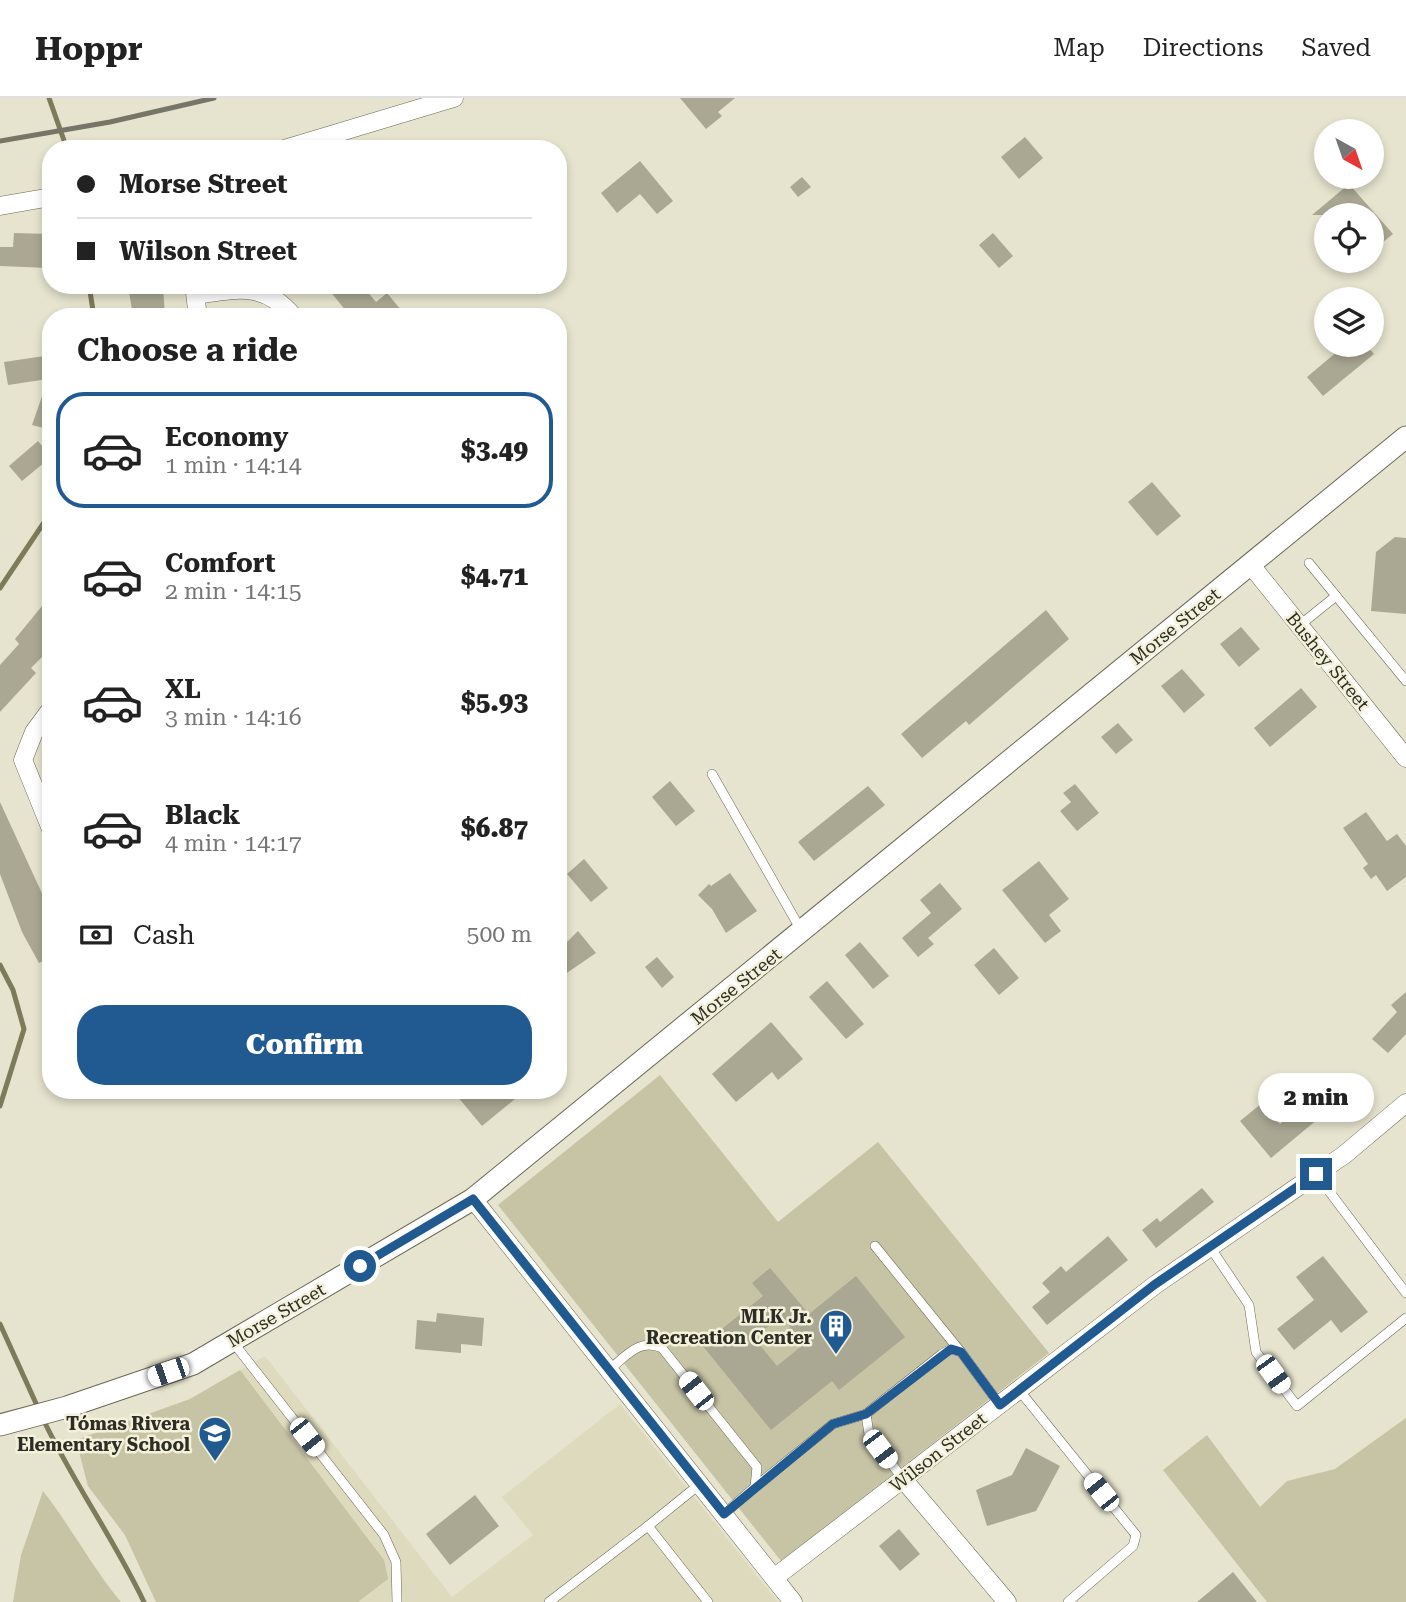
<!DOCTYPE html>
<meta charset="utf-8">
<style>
:root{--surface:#fff;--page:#f2f2f2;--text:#222;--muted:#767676;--line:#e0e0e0;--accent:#215991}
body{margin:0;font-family:"Roboto Serif",serif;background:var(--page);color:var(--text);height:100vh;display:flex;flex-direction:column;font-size:26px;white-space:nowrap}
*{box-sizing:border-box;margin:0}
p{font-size:23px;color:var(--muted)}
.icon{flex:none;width:38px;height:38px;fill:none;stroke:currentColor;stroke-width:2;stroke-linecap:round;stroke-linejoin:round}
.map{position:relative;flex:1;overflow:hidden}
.sheet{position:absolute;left:42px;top:210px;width:525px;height:791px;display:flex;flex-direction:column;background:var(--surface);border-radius:28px;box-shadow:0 4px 10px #0003}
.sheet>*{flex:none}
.hud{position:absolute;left:42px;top:42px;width:525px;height:154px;border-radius:28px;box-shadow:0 4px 10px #0003;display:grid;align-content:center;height:154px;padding:0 35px;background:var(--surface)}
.needle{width:46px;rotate:140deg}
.tools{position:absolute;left:1314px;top:21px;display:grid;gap:14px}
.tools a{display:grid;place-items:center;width:70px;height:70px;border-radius:50%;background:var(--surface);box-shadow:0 4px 10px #0003;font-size:35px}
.end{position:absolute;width:32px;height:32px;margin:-16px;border:9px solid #215991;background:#fff;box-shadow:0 0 0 4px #fff}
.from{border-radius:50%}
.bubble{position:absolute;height:49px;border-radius:24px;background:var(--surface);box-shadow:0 4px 10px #0003;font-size:23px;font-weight:800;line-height:49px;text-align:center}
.car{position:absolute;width:21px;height:42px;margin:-21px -10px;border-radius:9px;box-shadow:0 0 5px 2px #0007;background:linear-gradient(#fff 24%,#345 0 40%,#fff 0 76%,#345 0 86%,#fff 0)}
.hud b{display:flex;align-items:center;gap:24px;height:66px;font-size:26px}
.hud b+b{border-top:2px solid var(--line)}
.hud i{width:18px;height:18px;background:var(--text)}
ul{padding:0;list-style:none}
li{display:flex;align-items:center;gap:21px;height:116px;margin:0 14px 10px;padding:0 21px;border:4px solid transparent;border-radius:28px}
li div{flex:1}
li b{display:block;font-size:26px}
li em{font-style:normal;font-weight:800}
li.on{border-color:var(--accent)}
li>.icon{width:63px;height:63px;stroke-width:1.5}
h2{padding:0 35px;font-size:32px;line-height:84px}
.pay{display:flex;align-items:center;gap:18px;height:77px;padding:0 35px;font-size:26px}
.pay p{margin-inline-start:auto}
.cta{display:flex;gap:14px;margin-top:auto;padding:14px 35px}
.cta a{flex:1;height:80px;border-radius:28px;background:var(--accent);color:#fff;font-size:28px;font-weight:800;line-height:80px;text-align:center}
header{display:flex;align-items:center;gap:42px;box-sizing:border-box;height:98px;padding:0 35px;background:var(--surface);border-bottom:2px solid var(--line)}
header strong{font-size:33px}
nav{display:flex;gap:38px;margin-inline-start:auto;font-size:24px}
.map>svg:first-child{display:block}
</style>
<header>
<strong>Hoppr</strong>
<nav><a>Map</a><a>Directions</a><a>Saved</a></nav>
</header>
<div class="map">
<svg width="1406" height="1504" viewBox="0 0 1406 1504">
<rect width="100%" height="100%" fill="#e6e4ce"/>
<path fill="#dedabd" d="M265,1258L452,1499L533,1437L502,1399L620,1306L778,1504H156L125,1437L88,1388L76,1342L190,1301Z"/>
<g fill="#c7c3a5">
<path d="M660,977L778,1124L878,1044L1049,1255L781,1463L498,1107Z"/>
<path d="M240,1272L384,1462L388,1481L358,1504H156L125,1437L88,1388L76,1342L190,1301Z"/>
<path d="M1406,1320V1504H1267L1163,1372L1207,1337L1260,1409L1287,1383L1335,1371Z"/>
<path d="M43,1393C71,1429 92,1469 121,1504H13L21,1457Z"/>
</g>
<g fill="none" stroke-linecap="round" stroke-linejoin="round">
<g stroke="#7e7b5b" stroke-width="5">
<path d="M49,0L67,51"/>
<path d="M89,187L94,219"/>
<path d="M0,490L51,414"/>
<path d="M0,867L13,892L24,931L0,1008"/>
<path d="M0,1226L39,1312"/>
<path d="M43,1321C73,1384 114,1441 144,1504"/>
</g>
</g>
<g fill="#aaa793" fill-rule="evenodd">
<path d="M680,0H735L718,14L722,18L706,31Z"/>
<path d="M1025,39L1043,60L1019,81L1001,59Z"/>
<path d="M640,63L673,103L657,116L640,96L617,115L601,95Z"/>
<path d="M802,79L811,89L798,99L790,89Z"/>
<path d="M1349,86L1393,136L1378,148L1372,140V117H1312Z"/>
<path d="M14,135L50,136L48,170L0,168V149H13Z"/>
<path d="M993,135L1013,158L999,170L979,147Z"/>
<path d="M128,187H163L165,219H133Z"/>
<path d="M325,187H362L376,204L387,195L401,212L394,219H351Z"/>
<path d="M1345,247H1366L1374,256L1323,298L1307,279Z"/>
<path d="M51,257V332L32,327L48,281L8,287L4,264Z"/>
<path d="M38,343L51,359L22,383L9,368Z"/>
<path d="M1152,384L1181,418L1157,438L1128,404Z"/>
<path d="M1395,439L1406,440V516L1371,513L1376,454Z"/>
<path d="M51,497V550L31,570L36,575L0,614V567L19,546L15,541Z"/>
<path d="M1046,512L1069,541L969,627L966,623L922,660L901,636Z"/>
<path d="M1241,529L1260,551L1239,569L1220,546Z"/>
<path d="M1182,571L1205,597L1184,615L1161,588Z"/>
<path d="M1301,590L1317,609L1270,649L1254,630Z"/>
<path d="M1118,625L1133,642L1116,656L1101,639Z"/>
<path d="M670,683L695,713L676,728L652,699Z"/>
<path d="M1075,686L1099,715L1077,733L1060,713L1071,704L1063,695Z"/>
<path d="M868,688L885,707L814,763L798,744Z"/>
<path d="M0,704L51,815V859L39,865L22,834L0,776Z"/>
<path d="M1366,714L1387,743L1397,736L1406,748V779L1387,793L1376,777L1371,781L1363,770L1368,766L1343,730Z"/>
<path d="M584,761L608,790L591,804L567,776Z"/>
<path d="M1039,763L1069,801L1049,817L1061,833L1045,845L1002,792Z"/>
<path d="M730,775L757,813L726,835L712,811L698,797L709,786L711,788Z"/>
<path d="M940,785L962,811L928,840L934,846L918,859L902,840L931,815L920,802Z"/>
<path d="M578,833L596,855L558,881V853Z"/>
<path d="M860,844L889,878L873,891L845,857Z"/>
<path d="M994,850L1019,880L999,897L974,867Z"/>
<path d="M657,859L674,879L662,890L645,869Z"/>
<path d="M827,883L864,926L846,941L809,899Z"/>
<path d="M1406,894V936L1388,955L1372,941L1397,914L1391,907Z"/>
<path d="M771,924L803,961L778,982L772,974L736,1004L712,976Z"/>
<path d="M1314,980L1336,1006L1271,1060L1240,1023L1262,1005L1280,1026L1299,1009L1291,999Z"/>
<path d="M452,992H526L482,1028Z"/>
<path d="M1202,1090L1214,1104L1156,1150L1142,1132L1157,1120L1160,1124Z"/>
<path d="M1108,1138L1128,1162L1047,1227L1032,1209L1050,1194L1042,1185L1061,1168L1066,1174Z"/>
<path d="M1323,1158L1368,1214L1341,1235L1331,1222L1294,1252L1277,1231L1314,1202L1296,1179Z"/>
<path d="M770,1170L809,1216L856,1178L905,1239L839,1292L832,1283L771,1332L702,1247L763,1198L752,1185ZM781,1218L804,1246L777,1268L754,1240Z"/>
<path d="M437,1215L484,1220L482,1248L461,1246V1255L415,1251L417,1222L436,1224Z"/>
<path d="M1026,1350L1060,1368L1036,1413L987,1428L976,1392L1012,1377Z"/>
<path d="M475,1397L499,1428L450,1467L426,1436Z"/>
<path d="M899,1431L920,1456L900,1473L879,1448Z"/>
<path d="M1233,1474L1257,1504H1197Z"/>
</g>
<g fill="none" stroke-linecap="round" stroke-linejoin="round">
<defs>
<g id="service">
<path d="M1309,465L1406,583"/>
<path d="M1300,527L1336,498"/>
<path d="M712,676L801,832"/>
<path d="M1316,1076L1406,1195"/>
<path d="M875,1148L960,1253"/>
<path d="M1210,1149L1249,1207L1256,1254L1297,1308L1406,1220"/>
<path d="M232,1243L384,1437L396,1464L397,1504"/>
<path d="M610,1271C627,1257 640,1240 662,1250L757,1369L755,1389L724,1416"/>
<path d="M1019,1292L1136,1437L1133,1448L1068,1504"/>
<path d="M903,1381L869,1336L866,1316L942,1256L951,1251L961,1254L1000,1307"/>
<path d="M700,1386L648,1428L708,1504"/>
<path d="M755,1389L833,1326L866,1316"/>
<path d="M549,1504L648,1428"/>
</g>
<g id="minor">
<path d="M284,51L454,0"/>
<path d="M0,108L51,99"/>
<path d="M194,187L198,219"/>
<path d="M196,197C237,191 264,183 294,219"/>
<path d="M1250,466L1406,660"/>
<path d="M51,611L34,634L23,662L51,731"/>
<path d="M473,1101L793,1504"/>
<path d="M903,1381L1007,1504"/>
<path d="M774,1480L1155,1187L1344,1057L1406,1005"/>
</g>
<path id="tertiary" d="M0,1327L67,1309L193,1266L473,1101L1406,339"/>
</defs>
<use href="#service" stroke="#6b6855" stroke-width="10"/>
<use href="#minor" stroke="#6b6855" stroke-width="19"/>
<use href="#tertiary" stroke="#6b6855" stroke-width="23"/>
<use href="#service" stroke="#fff" stroke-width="9"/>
<use href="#minor" stroke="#fff" stroke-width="18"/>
<use href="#tertiary" stroke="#fff" stroke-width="21"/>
<path stroke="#777568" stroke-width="5" d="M0,43L110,24L214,0"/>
</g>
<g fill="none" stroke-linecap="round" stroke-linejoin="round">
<path stroke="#215991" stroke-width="9" d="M360,1168L473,1101L724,1416L833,1326L866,1316L951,1251L961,1254L1000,1307L1154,1187L1316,1076"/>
</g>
<defs>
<symbol id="building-pin" viewBox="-11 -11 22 30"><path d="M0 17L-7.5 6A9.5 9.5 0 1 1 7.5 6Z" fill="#215991" stroke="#f4f1db"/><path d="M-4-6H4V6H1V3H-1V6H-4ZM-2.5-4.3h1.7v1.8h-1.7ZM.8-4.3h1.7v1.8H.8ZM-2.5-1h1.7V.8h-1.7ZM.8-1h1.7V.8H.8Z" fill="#fff"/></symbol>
<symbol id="school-pin" viewBox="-11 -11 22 30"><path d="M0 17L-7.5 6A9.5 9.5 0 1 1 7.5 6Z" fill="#215991" stroke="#f4f1db"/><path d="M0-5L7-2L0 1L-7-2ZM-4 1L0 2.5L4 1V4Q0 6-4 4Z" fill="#fff"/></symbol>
</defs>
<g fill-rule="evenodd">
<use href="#building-pin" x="817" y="1209" width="38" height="52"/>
<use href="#school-pin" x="196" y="1316" width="38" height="52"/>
</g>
<g text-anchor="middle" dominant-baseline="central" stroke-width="5" stroke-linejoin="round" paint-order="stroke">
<g font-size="18" fill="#2e2d25" stroke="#f4f1db">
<text transform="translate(1175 528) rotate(-39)">Morse Street</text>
<text transform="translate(1328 563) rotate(51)">Bushey Street</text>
<text transform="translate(736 888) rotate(-39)">Morse Street</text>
<text transform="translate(276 1217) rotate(-30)">Morse Street</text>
<text transform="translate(938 1354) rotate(-38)">Wilson Street</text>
</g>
<g font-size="18" font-weight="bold" fill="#2e2d25" stroke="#f4f1db" text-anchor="end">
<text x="812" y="1218">MLK Jr.<tspan x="812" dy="21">Recreation Center</tspan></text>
<text x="190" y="1325">Tómas Rivera<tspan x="190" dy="21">Elementary School</tspan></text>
</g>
</g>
</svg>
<div class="tools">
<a><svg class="needle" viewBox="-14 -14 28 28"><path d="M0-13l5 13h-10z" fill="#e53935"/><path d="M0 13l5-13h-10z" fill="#767676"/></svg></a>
<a><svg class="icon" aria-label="locate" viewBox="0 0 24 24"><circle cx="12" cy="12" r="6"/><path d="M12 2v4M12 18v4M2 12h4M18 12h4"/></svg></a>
<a><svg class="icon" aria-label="layers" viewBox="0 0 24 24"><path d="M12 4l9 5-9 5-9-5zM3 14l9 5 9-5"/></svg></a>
</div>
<i class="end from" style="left:360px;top:1168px"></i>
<i class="end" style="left:1316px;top:1076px"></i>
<div class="bubble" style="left:1258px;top:975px;width:116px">2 min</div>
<i class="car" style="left:168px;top:1274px;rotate:251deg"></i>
<i class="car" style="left:1273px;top:1276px;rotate:144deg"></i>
<i class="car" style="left:696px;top:1293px;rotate:322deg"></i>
<i class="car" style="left:307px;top:1339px;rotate:142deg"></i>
<i class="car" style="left:880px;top:1351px;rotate:143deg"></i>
<i class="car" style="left:1101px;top:1394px;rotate:321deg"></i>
<div class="hud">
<b><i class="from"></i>Morse Street</b>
<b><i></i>Wilson Street</b>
</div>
<section class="sheet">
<h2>Choose a ride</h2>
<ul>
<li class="on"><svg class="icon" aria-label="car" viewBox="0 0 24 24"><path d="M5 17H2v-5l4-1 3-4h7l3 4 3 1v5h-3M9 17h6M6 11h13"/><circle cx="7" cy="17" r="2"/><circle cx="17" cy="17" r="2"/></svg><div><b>Economy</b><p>1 min · 14:14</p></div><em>$3.49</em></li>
<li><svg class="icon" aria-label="car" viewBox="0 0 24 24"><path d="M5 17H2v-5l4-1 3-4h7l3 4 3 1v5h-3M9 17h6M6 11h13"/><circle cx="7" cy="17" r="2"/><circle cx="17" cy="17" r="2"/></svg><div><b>Comfort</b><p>2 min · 14:15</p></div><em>$4.71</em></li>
<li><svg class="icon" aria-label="car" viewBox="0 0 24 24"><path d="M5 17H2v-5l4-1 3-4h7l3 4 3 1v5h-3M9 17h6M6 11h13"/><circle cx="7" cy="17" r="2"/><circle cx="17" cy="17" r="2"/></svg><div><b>XL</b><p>3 min · 14:16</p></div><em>$5.93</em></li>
<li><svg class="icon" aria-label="car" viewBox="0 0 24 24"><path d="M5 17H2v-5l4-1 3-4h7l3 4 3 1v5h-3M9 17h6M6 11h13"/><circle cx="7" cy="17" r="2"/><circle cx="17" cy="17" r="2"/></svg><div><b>Black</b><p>4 min · 14:17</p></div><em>$6.87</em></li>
</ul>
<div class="pay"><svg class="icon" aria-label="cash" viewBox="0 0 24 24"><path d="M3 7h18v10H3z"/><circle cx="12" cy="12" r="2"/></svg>Cash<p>500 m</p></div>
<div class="cta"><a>Confirm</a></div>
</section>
</div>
